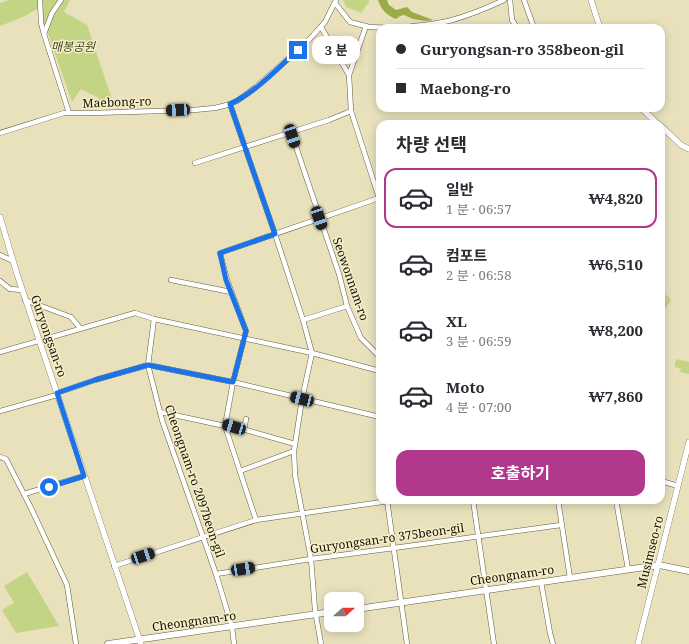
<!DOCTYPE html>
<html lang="ko">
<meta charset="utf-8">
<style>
:root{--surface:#fff;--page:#f2f2f3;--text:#2b2b33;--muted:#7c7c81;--line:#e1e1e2;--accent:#b1388d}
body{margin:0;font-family:"Noto Serif","Noto Sans KR",serif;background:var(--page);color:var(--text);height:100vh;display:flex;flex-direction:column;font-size:15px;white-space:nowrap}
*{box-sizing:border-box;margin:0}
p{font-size:13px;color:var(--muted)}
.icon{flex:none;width:22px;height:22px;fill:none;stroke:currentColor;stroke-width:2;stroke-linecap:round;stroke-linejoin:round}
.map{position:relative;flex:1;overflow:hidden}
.panel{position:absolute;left:376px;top:120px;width:289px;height:384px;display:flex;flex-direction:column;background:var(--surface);border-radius:12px;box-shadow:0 2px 10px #0003}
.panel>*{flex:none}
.top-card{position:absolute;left:376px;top:24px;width:289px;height:88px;border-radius:12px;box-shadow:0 2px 10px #0003;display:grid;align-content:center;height:88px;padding:0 20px;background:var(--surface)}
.needle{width:26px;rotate:69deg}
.tools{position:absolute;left:324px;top:592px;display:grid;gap:8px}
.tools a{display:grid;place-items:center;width:40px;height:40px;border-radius:8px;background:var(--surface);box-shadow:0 2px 10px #0003;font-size:20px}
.end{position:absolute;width:18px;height:18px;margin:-9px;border:5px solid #1a73e8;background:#fff;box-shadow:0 0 0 2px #fff}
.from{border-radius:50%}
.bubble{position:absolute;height:28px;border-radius:12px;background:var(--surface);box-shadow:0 2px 10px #0003;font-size:13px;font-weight:700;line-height:28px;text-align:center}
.car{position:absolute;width:12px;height:24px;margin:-12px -6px;border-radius:5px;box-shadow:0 0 3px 1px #0007;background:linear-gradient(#222 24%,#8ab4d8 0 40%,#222 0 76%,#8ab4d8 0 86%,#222 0)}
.top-card b{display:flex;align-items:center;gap:14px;height:38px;font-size:15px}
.top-card b+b{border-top:1px solid var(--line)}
.top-card i{width:10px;height:10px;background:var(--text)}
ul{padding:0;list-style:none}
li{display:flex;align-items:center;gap:12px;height:60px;margin:0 8px 6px;padding:0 12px;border:2px solid transparent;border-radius:12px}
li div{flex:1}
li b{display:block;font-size:15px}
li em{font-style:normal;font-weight:700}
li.current{border-color:var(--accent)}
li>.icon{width:36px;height:36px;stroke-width:1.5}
h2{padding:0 20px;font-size:18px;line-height:48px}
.button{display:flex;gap:8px;margin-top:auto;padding:8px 20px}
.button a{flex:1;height:46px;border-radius:12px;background:var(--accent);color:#fff;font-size:16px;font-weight:700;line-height:46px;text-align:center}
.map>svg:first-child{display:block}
</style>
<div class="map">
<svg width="689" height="644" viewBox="0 0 689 644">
<rect width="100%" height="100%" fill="#e8e1bc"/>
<g fill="#c4d485">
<path d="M9,0H70L64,12L87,25L113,102L96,104L99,98L81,89L72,102L39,8L23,17L0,26V3Z"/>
<path d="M343,0H369V2L361,13L346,7Z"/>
<path d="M661,292L669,297L671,301L661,313Z"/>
<path d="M676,359L689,362V374L680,372L681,369L674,367Z"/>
<path d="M27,572L59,626L16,633L2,610L14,603L4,586Z"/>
</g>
<path fill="#9bac47" d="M378,0H387L389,5L396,10L407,7L412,12L433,20L426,21L413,19L404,15L400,16L396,19C386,15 381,9 378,0Z"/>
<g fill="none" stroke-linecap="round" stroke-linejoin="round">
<defs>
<g id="minor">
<path d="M40,0L41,23L44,34L69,113"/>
<path d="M510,0L512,20L517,28"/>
<path d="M524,0L534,28"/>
<path d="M335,3L350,22L369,27L392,28"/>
<path d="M321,27L349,75"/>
<path d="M396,28C415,26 434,25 452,20C470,15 487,8 504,0"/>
<path d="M44,34L52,13L61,0"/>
<path d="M230,104L275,234L303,320L312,353L302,399L294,451L295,475L311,559L315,610L321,644"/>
<path d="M291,132L339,274L347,306L361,338L380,357"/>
<path d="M0,133L64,113H92L194,110L215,108L227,105L237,101L256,87L307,42L325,22L336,0"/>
<path d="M195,163L329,120L351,111"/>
<path d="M0,255L13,261"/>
<path d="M171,280L231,292"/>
<path d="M0,281L10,289L22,290"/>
<path d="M25,300L71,317L80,328"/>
<path d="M154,319L148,365L162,420L216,574L232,627L234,644"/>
<path d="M303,320L347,306"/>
<path d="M0,352L135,313L154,319L312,353L380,371"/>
<path d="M57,393L95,380L148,365L233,382L380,417"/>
<path d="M0,411L57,395"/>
<path d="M160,412L225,426"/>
<path d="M225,424L295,444"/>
<path d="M244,430L246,419"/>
<path d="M0,457L6,459L31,508L67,585L76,644"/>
<path d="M240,471L294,451"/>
<path d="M661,481L678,486"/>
<path d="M24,494L84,476"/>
<path d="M387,500L407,644"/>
<path d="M473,500L494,644"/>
<path d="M558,500L570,578"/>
<path d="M616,500L628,569"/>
<path d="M256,520L225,426L233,382L246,331L227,280L220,253L379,198L351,111L349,75L366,26"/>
<path d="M114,566L256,520L396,500"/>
<path d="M216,574L311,559L394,548L561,525"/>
<path d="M541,582L550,633L553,644"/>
</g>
<g id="tertiary">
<path d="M591,0L600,28"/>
<path d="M641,108L658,124"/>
<path d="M661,126L681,145L689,149"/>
<path d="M0,217L17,274L141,644"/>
<path d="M638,644L689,442"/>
</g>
<g id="secondary">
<path d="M357,609L659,565L689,571"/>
<path d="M108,644L331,612"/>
</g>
</defs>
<use href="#minor" stroke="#635d3c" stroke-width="5.5"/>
<use href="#tertiary" stroke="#635d3c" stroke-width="6"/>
<use href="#secondary" stroke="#635d3c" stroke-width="7"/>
<use href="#minor" stroke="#fff" stroke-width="4.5"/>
<use href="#tertiary" stroke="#fff" stroke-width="5.5"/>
<use href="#secondary" stroke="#fff" stroke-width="6"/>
</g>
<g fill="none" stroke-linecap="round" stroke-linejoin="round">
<path stroke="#1a73e8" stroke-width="5" d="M49,487L84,476L57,393L95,380L148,365L233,382L246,331L226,280L220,253L275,234L230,104C256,92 277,69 298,50"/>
</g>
<g text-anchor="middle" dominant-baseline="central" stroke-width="3" stroke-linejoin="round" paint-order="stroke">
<g font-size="12" font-style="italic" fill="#424920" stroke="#f6eec9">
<text x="73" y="46">매봉공원</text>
</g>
<g font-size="12" fill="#141105" stroke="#f6eec9">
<text transform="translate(117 102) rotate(-2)">Maebong-ro</text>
<text transform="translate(351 279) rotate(71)">Seowonnam-ro</text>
<text transform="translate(49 336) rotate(71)">Guryongsan-ro</text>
<text transform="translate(195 481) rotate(71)">Cheongnam-ro 2097beon-gil</text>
<text transform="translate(387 538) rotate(-8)">Guryongsan-ro 375beon-gil</text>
<text transform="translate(650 552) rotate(-76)">Musimseo-ro</text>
<text transform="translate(512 575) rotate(-8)">Cheongnam-ro</text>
<text transform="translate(194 621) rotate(-8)">Cheongnam-ro</text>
</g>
</g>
</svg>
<div class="tools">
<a><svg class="needle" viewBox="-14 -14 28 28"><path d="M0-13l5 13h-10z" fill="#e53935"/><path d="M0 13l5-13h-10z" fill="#7c7c81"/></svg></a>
</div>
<i class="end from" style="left:49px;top:487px"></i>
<i class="end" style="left:298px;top:50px"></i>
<div class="bubble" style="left:312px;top:36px;width:48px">3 분</div>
<i class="car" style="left:178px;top:110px;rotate:267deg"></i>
<i class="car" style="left:292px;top:136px;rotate:162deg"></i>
<i class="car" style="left:319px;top:218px;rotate:161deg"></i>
<i class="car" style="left:302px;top:399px;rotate:284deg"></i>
<i class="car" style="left:234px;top:427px;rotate:286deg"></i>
<i class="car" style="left:143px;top:556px;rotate:72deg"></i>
<i class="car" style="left:243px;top:569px;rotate:81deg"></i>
<div class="top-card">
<b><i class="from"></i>Guryongsan-ro 358beon-gil</b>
<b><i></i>Maebong-ro</b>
</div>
<section class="panel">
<h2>차량 선택</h2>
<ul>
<li class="current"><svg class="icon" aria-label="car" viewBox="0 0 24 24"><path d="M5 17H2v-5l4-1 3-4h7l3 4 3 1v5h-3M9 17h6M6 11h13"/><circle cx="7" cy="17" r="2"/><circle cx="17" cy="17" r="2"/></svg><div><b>일반</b><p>1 분 · 06:57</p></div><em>₩4,820</em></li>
<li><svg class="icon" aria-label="car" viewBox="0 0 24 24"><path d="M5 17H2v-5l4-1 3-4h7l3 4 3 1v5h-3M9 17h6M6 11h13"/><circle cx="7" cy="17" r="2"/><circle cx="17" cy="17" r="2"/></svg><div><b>컴포트</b><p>2 분 · 06:58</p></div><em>₩6,510</em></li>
<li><svg class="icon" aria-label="car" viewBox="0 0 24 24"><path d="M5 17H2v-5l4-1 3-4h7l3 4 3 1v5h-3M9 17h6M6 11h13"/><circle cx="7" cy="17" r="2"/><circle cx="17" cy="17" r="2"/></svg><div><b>XL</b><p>3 분 · 06:59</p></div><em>₩8,200</em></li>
<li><svg class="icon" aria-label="car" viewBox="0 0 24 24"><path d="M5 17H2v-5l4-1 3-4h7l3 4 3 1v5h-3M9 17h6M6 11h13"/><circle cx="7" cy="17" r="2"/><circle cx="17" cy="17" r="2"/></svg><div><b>Moto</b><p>4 분 · 07:00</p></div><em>₩7,860</em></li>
</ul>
<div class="button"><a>호출하기</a></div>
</section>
</div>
